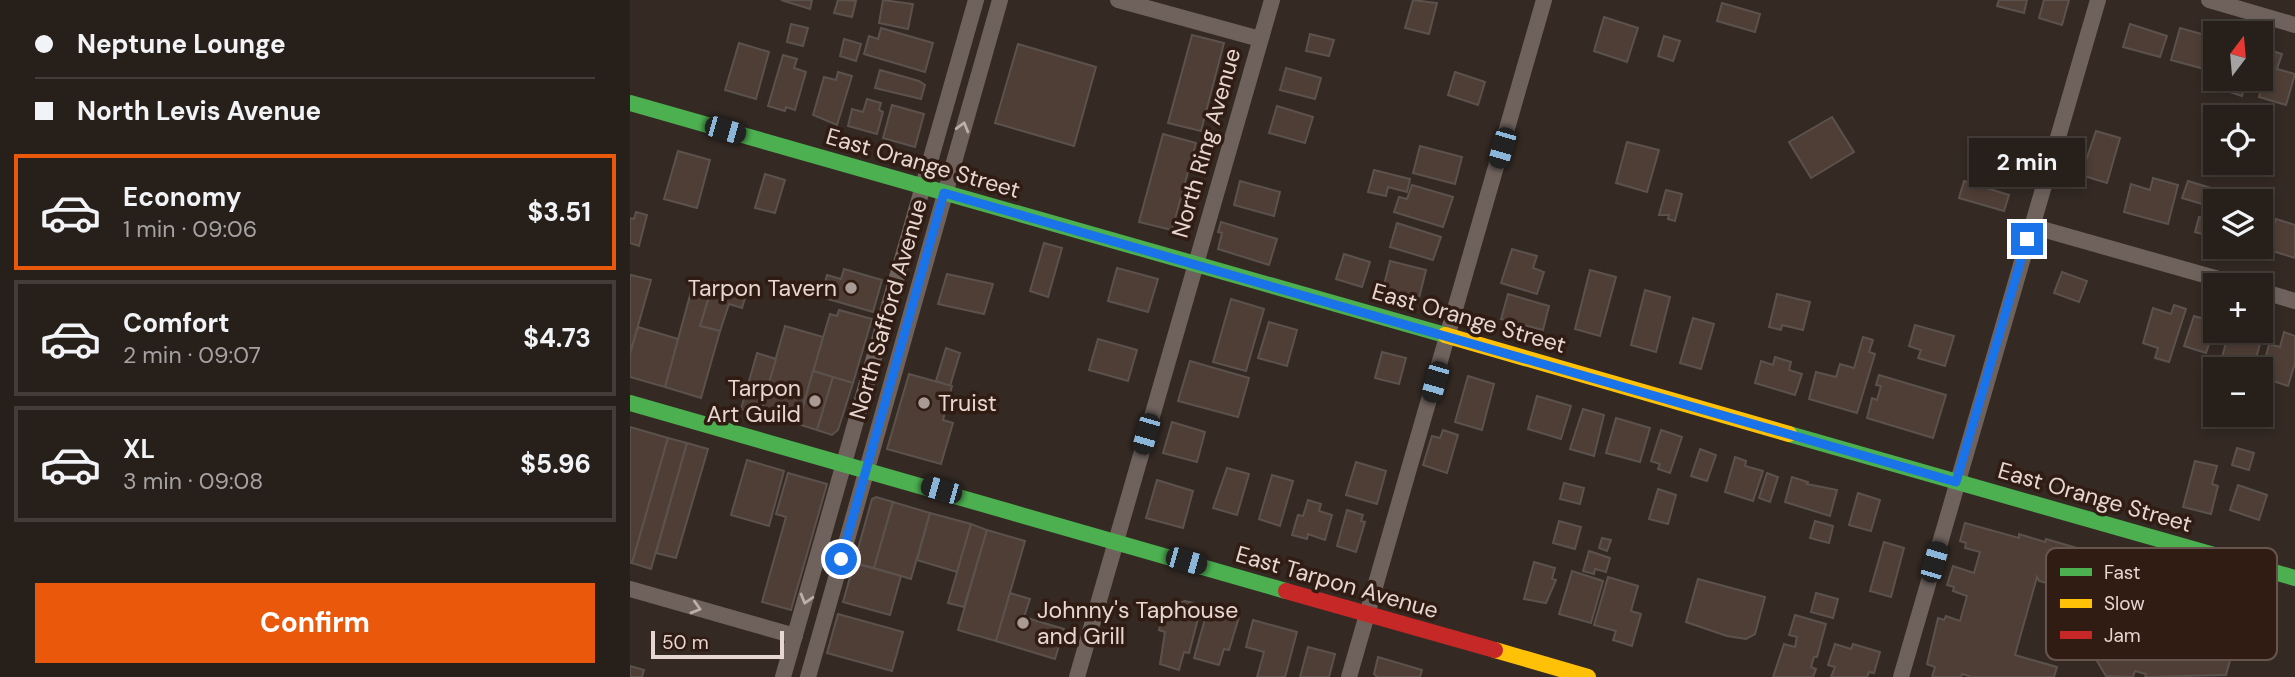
<!DOCTYPE html>
<meta charset="utf-8">
<style>
:root{--surface:#271f1a;--page:#2f2723;--text:#f1f3f6;--muted:#a4a2a2;--line:#433d39;--accent:#ea580c}
body{margin:0;font-family:"DM Sans",sans-serif;background:var(--page);color:var(--text);height:100vh;display:flex;flex-direction:column;font-size:26px;white-space:nowrap}
*{box-sizing:border-box;margin:0}
p{font-size:23px;color:var(--muted)}
.icon{flex:none;width:38px;height:38px;fill:none;stroke:currentColor;stroke-width:2;stroke-linecap:round;stroke-linejoin:round}
.map{position:relative;flex:1;overflow:hidden}
.sheet{display:flex;flex-direction:column;background:var(--surface);width:630px}
.sheet>*{flex:none}
.guide{display:grid;align-content:center;height:154px;padding:0 35px;background:var(--surface)}
.needle{width:46px;rotate:16deg}
.controls{position:absolute;left:1573px;top:21px;display:grid;gap:14px}
.controls a{display:grid;place-items:center;width:70px;height:70px;border-radius:0px;background:var(--surface);box-shadow:0 4px 10px #0003,0 0 0 2px var(--line);font-size:35px}
.scale{position:absolute;left:21px;bottom:18px;width:133px;box-sizing:border-box;padding-left:7px;border:4px solid #e6d7d1;border-top:0;font-size:19px;line-height:24px;white-space:nowrap;color:#e6d7d1;-webkit-text-stroke:5px #301c13;paint-order:stroke}
.end{position:absolute;width:32px;height:32px;margin:-16px;border:9px solid #1a73e8;background:#fff;box-shadow:0 0 0 4px #fff}
.from{border-radius:50%}
.bubble{position:absolute;height:49px;border-radius:0px;background:var(--surface);box-shadow:0 4px 10px #0003,0 0 0 2px var(--line);font-size:23px;font-weight:700;line-height:49px;text-align:center}
.car{position:absolute;width:21px;height:42px;margin:-21px -10px;border-radius:9px;box-shadow:0 0 5px 2px #0007;background:linear-gradient(#222 24%,#8ab4d8 0 40%,#222 0 76%,#8ab4d8 0 86%,#222 0)}
.guide b{display:flex;align-items:center;gap:24px;height:66px;font-size:26px}
.guide b+b{border-top:2px solid var(--line)}
.guide i{width:18px;height:18px;background:var(--text)}
ul{padding:0;list-style:none}
li{display:flex;align-items:center;gap:21px;height:116px;margin:0 14px 10px;padding:0 21px;border:4px solid var(--line);border-radius:0px}
li div{flex:1}
li b{display:block;font-size:26px}
li em{font-style:normal;font-weight:700}
li.selected{border-color:var(--accent)}
li>.icon{width:63px;height:63px;stroke-width:1.5}
.button{display:flex;gap:14px;margin-top:auto;padding:14px 35px}
.button a{flex:1;height:80px;border-radius:0px;background:var(--accent);color:#fff;font-size:28px;font-weight:700;line-height:80px;text-align:center}
main{display:flex;flex:1;min-height:0}
.map>svg:first-child{display:block}
</style>
<main>
<section class="sheet">
<div class="guide">
<b><i class="from"></i>Neptune Lounge</b>
<b><i></i>North Levis Avenue</b>
</div>
<ul>
<li class="selected"><svg class="icon" aria-label="car" viewBox="0 0 24 24"><path d="M5 17H2v-5l4-1 3-4h7l3 4 3 1v5h-3M9 17h6M6 11h13"/><circle cx="7" cy="17" r="2"/><circle cx="17" cy="17" r="2"/></svg><div><b>Economy</b><p>1 min · 09:06</p></div><em>$3.51</em></li>
<li><svg class="icon" aria-label="car" viewBox="0 0 24 24"><path d="M5 17H2v-5l4-1 3-4h7l3 4 3 1v5h-3M9 17h6M6 11h13"/><circle cx="7" cy="17" r="2"/><circle cx="17" cy="17" r="2"/></svg><div><b>Comfort</b><p>2 min · 09:07</p></div><em>$4.73</em></li>
<li><svg class="icon" aria-label="car" viewBox="0 0 24 24"><path d="M5 17H2v-5l4-1 3-4h7l3 4 3 1v5h-3M9 17h6M6 11h13"/><circle cx="7" cy="17" r="2"/><circle cx="17" cy="17" r="2"/></svg><div><b>XL</b><p>3 min · 09:08</p></div><em>$5.96</em></li>
</ul>
<div class="button"><a>Confirm</a></div>
</section>
<div class="map">
<svg width="1665" height="677" viewBox="0 0 1665 677">
<rect width="100%" height="100%" fill="#342923"/>
<g fill="#4e3e36" stroke="#5c524d" stroke-width="2">
<path d="M151,0H182L180,9Z"/>
<path d="M208,0L226,1L222,17L204,13Z"/>
<path d="M253,0L283,4L278,29L249,23Z"/>
<path d="M783,0L807,3L799,34L775,28Z"/>
<path d="M1369,0H1397L1394,13L1367,6Z"/>
<path d="M1414,0H1439L1432,25L1409,18Z"/>
<path d="M1092,3L1130,14L1125,32L1087,21Z"/>
<path d="M974,17L1008,28L997,62L964,51Z"/>
<path d="M161,24L178,28L173,46L157,42Z"/>
<path d="M1500,24L1537,36L1530,57L1493,47Z"/>
<path d="M251,28L303,43L295,72L234,54L239,36L248,39Z"/>
<path d="M1550,28L1586,38L1582,63L1576,61L1574,69L1541,60Z"/>
<path d="M680,34L704,40L699,56L676,51Z"/>
<path d="M562,35L594,43L571,131L538,123Z"/>
<path d="M1034,36L1050,41L1043,61L1028,56Z"/>
<path d="M214,39L231,44L226,61L210,56Z"/>
<path d="M109,43L139,52L126,99L95,90Z"/>
<path d="M388,44L466,67L444,146L365,123Z"/>
<path d="M1642,51L1652,54L1647,69L1665,74L1656,105L1629,97Z"/>
<path d="M153,55L167,59L164,68L176,72L165,110L156,107L155,111L138,106Z"/>
<path d="M656,68L691,78L685,99L650,90Z"/>
<path d="M250,70L289,81L295,85L291,99L245,88Z"/>
<path d="M208,72L222,76L207,125L183,115L194,77L206,80Z"/>
<path d="M825,72L855,82L848,105L818,95Z"/>
<path d="M1594,79H1618L1612,96L1591,89Z"/>
<path d="M237,99L251,103L249,110L253,112L247,134L218,126L222,109L233,112Z"/>
<path d="M262,105L294,114L285,147L253,138Z"/>
<path d="M647,106L683,117L675,143L639,133Z"/>
<path d="M1202,117L1224,152L1181,178L1159,142Z"/>
<path d="M1466,131L1490,138L1477,183L1451,175Z"/>
<path d="M533,134L566,143L542,230L509,222Z"/>
<path d="M997,142L1029,150L1017,192L986,183Z"/>
<path d="M790,146L832,157L825,184L783,173Z"/>
<path d="M48,151L80,160L67,208L34,199Z"/>
<path d="M744,170L780,179L777,192L758,187L756,196L738,192Z"/>
<path d="M135,174L155,180L145,213L125,208Z"/>
<path d="M1523,178L1548,185L1538,224L1494,212L1501,184L1520,190Z"/>
<path d="M610,181L650,192L644,216L604,205Z"/>
<path d="M1334,181L1379,195L1374,211L1329,198Z"/>
<path d="M1558,181L1584,189L1579,206L1552,198Z"/>
<path d="M782,185L823,197L813,227L764,212L769,197L777,199Z"/>
<path d="M1036,190L1052,194L1045,221L1038,219L1039,215H1029Z"/>
<path d="M1585,206L1586,238L1565,232L1569,217L1582,220Z"/>
<path d="M6,212L17,215L9,246L0,243V218L4,219Z"/>
<path d="M1646,219L1665,225V258L1636,249Z"/>
<path d="M591,222L647,239L639,265L588,249L592,233L588,232Z"/>
<path d="M767,223L811,237L803,260L760,247Z"/>
<path d="M414,243L432,248L418,297L400,291Z"/>
<path d="M882,249L907,256L903,268L914,272L907,294L871,283Z"/>
<path d="M714,254L740,262L732,287L706,279Z"/>
<path d="M760,261L796,270L788,302L752,293Z"/>
<path d="M487,268L528,279L518,312L478,301Z"/>
<path d="M214,269L252,280L243,312L191,297L197,275L211,279Z"/>
<path d="M960,270L986,277L970,336L945,329Z"/>
<path d="M1432,272L1457,281L1449,302L1424,293Z"/>
<path d="M317,274L363,284L354,314L308,304Z"/>
<path d="M1,275L21,280L0,354V278Z"/>
<path d="M84,281L117,291L112,308L99,304L90,331L70,326Z"/>
<path d="M62,288L80,293L70,326L90,331L71,398L35,387Z"/>
<path d="M1015,290L1040,297L1026,352L1001,345Z"/>
<path d="M878,294L919,306L913,330L871,319Z"/>
<path d="M1147,294L1180,302L1173,330L1152,325L1151,330L1139,327Z"/>
<path d="M601,299L634,309L616,371L583,362Z"/>
<path d="M1544,305L1556,309L1539,362L1525,358L1528,348L1513,343L1523,308L1541,314Z"/>
<path d="M209,310L242,319L223,383L183,371L200,314L207,316Z"/>
<path d="M1584,313L1586,331H1592L1589,341L1581,338L1576,353L1554,346L1564,316L1581,321Z"/>
<path d="M1063,318L1084,324L1071,369L1050,363Z"/>
<path d="M639,322L667,330L657,366L628,358Z"/>
<path d="M1285,325L1324,336L1315,366L1288,358L1291,350L1279,346Z"/>
<path d="M1631,325L1635,326L1623,369H1589L1599,331H1631Z"/>
<path d="M155,326L193,337L168,424L130,414Z"/>
<path d="M8,327L48,339L35,387L0,377V354Z"/>
<path d="M1654,332L1665,336V363L1658,386L1631,377L1639,344L1650,347Z"/>
<path d="M1233,337L1243,340L1239,352L1245,354L1227,413L1179,399L1186,372L1206,377L1210,364L1224,368Z"/>
<path d="M468,339L507,350L498,381L459,370Z"/>
<path d="M316,348L330,353L320,386L306,381Z"/>
<path d="M752,352L776,358L769,384L745,378Z"/>
<path d="M127,353L146,359L130,414L111,409Z"/>
<path d="M1145,357L1161,362L1159,370L1172,374L1165,395L1125,383L1131,361L1143,365Z"/>
<path d="M560,361L619,378L608,417L548,401Z"/>
<path d="M183,371L203,377L187,430L168,424Z"/>
<path d="M279,374L322,386L313,420L323,423L311,464L257,449Z"/>
<path d="M1249,375L1316,395L1303,438L1237,418L1242,398L1247,400L1251,386L1246,385Z"/>
<path d="M838,376L864,384L852,430L825,422Z"/>
<path d="M203,377L223,383L208,430L202,435L187,430Z"/>
<path d="M907,396L941,406L931,439L898,429Z"/>
<path d="M953,409L974,415L964,456L940,449Z"/>
<path d="M986,418L1020,428L1010,462L976,453Z"/>
<path d="M542,422L575,432L567,462L533,453Z"/>
<path d="M0,427L38,438L2,563H0Z"/>
<path d="M813,430L828,435L817,473L793,465L802,436L810,438Z"/>
<path d="M1031,430L1052,437L1040,473L1028,469L1030,464L1021,461Z"/>
<path d="M38,438L57,443L21,569L2,563Z"/>
<path d="M57,443L78,449L46,558L26,553Z"/>
<path d="M1607,448L1624,453L1619,470L1602,465Z"/>
<path d="M1070,449L1086,455L1077,481L1061,476Z"/>
<path d="M1105,457L1116,461L1115,466L1133,471L1123,501L1095,492Z"/>
<path d="M117,460L154,471L139,526L101,515Z"/>
<path d="M1565,461L1587,466L1582,484L1588,486L1581,514L1553,507Z"/>
<path d="M726,462L756,471L747,504L716,495Z"/>
<path d="M597,468L619,474L607,515L583,508Z"/>
<path d="M158,473L197,484L161,610L132,602L156,517L146,514Z"/>
<path d="M1137,473L1148,477L1140,502L1129,498Z"/>
<path d="M642,475L663,481L650,526L629,519Z"/>
<path d="M1162,477L1178,482L1177,484L1207,490L1200,516L1155,502Z"/>
<path d="M527,480L563,491L553,528L516,518Z"/>
<path d="M934,483L954,488L950,504L930,499Z"/>
<path d="M1608,485L1637,495L1629,520L1600,510Z"/>
<path d="M1028,489L1046,495L1038,524L1019,519Z"/>
<path d="M1228,493L1250,500L1241,531L1219,525Z"/>
<path d="M246,497L263,502L244,568L224,563L242,499Z"/>
<path d="M678,500L691,504L689,511L702,515L695,540L678,534L677,539L662,535L668,515L673,516Z"/>
<path d="M263,502L300,513L281,579L244,568Z"/>
<path d="M717,510L733,515L731,521L735,522L726,552L707,546Z"/>
<path d="M300,513L341,524L327,572L287,560Z"/>
<path d="M929,521L951,527L945,549L923,543Z"/>
<path d="M1185,521L1203,526L1199,543L1180,538Z"/>
<path d="M1335,523L1389,538V534L1415,542L1416,539L1505,565L1501,582L1510,584L1514,567L1594,591L1587,617L1610,624L1596,675L1515,677L1516,674L1505,671L1503,677L1476,676L1464,656L1476,650L1486,606L1474,603L1476,593L1438,582L1436,588L1409,581L1407,577L1385,655L1427,667L1424,677H1342L1332,674L1331,677H1302L1305,667L1297,664L1308,618L1314,620L1316,616L1330,621L1337,596L1323,591L1324,587L1317,585L1323,566L1344,573L1350,552L1335,548L1336,543L1330,541Z"/>
<path d="M341,524L357,530L334,607L318,603Z"/>
<path d="M357,530L395,541L366,641L328,630Z"/>
<path d="M972,538L981,540L977,551L969,548Z"/>
<path d="M1254,542L1274,548L1261,597L1240,591Z"/>
<path d="M959,551L980,558L976,572L965,569L964,574L953,571Z"/>
<path d="M904,562L925,568L922,579L926,580L916,603L894,599Z"/>
<path d="M224,563L271,576L260,615L213,602Z"/>
<path d="M942,571L973,581L961,623L929,614Z"/>
<path d="M978,577L1008,586L1001,611L1011,614L1002,646L983,640L986,631L964,625Z"/>
<path d="M1068,579L1135,597L1125,634L1116,639L1097,636L1056,622Z"/>
<path d="M380,593L400,599L394,617L434,629L425,659L366,641Z"/>
<path d="M1186,593L1208,599L1203,618L1181,612Z"/>
<path d="M555,601L564,603L570,611L559,653L554,652L549,670L530,664L535,632L529,630L532,618L529,617L532,607L545,611L546,604Z"/>
<path d="M578,608L609,617L599,650L594,649L589,665L564,658Z"/>
<path d="M208,614L273,632L262,671L197,653Z"/>
<path d="M1165,615L1196,624L1187,657H1184L1181,667L1186,669L1183,677H1143L1154,644L1165,647L1167,637L1159,635Z"/>
<path d="M623,620L667,632L655,677H627L634,652L616,647Z"/>
<path d="M1205,644L1221,649L1223,644L1250,652L1244,673L1239,672L1237,677H1201L1205,667L1198,665Z"/>
<path d="M678,647L705,654L699,677H670Z"/>
<path d="M748,657L792,670L790,677H747L744,674Z"/>
<path d="M0,666L14,670L12,677H0Z"/>
</g>
<g fill="none" stroke-linecap="round" stroke-linejoin="round">
<g stroke="#6f625d" stroke-width="16">
<path d="M488,0L630,39"/>
<path d="M1579,0L1665,25"/>
<path d="M1401,226L1610,285"/>
<path d="M1631,291L1665,301"/>
<path d="M0,589L165,636"/>
<path d="M153,677L346,0"/>
<path d="M178,677L370,0"/>
<path d="M447,677L642,0"/>
<path d="M719,677L914,0"/>
<path d="M1271,677L1468,0"/>
</g>
<g stroke="#4caf50" stroke-width="16">
<path d="M0,103L815,335"/>
<path d="M0,403L656,591"/>
<path d="M1159,434L1665,578"/>
</g>
<g stroke="#ffc107" stroke-width="16">
<path d="M815,335L1159,434"/>
<path d="M865,650L958,677"/>
</g>
<path stroke="#c62828" stroke-width="16" d="M656,591L865,650"/>
</g>
<defs><path id="oneway-chevron" d="M-2-3.5L2.5 0L-2 3.5" fill="none" stroke-width="1.6" stroke-linecap="round" stroke-linejoin="round" transform="scale(1.75)"/></defs>
<g stroke="#bcaea8">
<use href="#oneway-chevron" transform="translate(333 127) rotate(-74)"/>
<use href="#oneway-chevron" transform="translate(176 599) rotate(106)"/>
<use href="#oneway-chevron" transform="translate(66 608) rotate(16)"/>
</g>
<g fill="none" stroke-linecap="round" stroke-linejoin="round">
<path stroke="#1a73e8" stroke-width="9" d="M211,559L314,193L1326,482L1397,239"/>
</g>
<g fill="#a89a94" stroke="#301c13" stroke-width="2.5">
<circle cx="221" cy="288" r="7"/>
<circle cx="185" cy="401" r="7"/>
<circle cx="294" cy="403" r="7"/>
<circle cx="393" cy="623" r="7"/>
</g>
<g text-anchor="middle" dominant-baseline="central" stroke-width="7" stroke-linejoin="round" paint-order="stroke">
<g font-size="23" fill="#e6d7d1" stroke="#301c13">
<text transform="translate(576 143) rotate(-74)">North Ring Avenue</text>
<text transform="translate(293 163) rotate(16)">East Orange Street</text>
<text transform="translate(258 309) rotate(-74)">North Safford Avenue</text>
<text transform="translate(839 318) rotate(16)">East Orange Street</text>
<text transform="translate(1465 497) rotate(16)">East Orange Street</text>
<text transform="translate(707 582) rotate(16)">East Tarpon Avenue</text>
</g>
<g font-size="23" fill="#e6d7d1" stroke="#301c13" text-anchor="end">
<text x="207" y="288">Tarpon Tavern</text>
<text x="171" y="388">Tarpon<tspan x="171" dy="26">Art Guild</tspan></text>
<text x="308" y="403" text-anchor="start">Truist</text>
<text x="407" y="610" text-anchor="start">Johnny's Taphouse<tspan x="407" dy="26">and Grill</tspan></text>
</g>
</g>
<rect x="1416" y="548" width="231" height="112" rx="10" fill="#301c13" stroke="#67544c" stroke-width="2"/>
<rect x="1430" y="568" width="32" height="8" fill="#4caf50"/>
<rect x="1430" y="599" width="32" height="9" fill="#ffc107"/>
<rect x="1430" y="631" width="32" height="8" fill="#c62828"/>
<g font-size="19" fill="#e6d7d1">
<text x="1474" y="579">Fast</text>
<text x="1474" y="610">Slow</text>
<text x="1474" y="642">Jam</text>
</g>
</svg>
<div class="controls">
<a><svg class="needle" viewBox="-14 -14 28 28"><path d="M0-13l5 13h-10z" fill="#e53935"/><path d="M0 13l5-13h-10z" fill="#a4a2a2"/></svg></a>
<a><svg class="icon" aria-label="locate" viewBox="0 0 24 24"><circle cx="12" cy="12" r="6"/><path d="M12 2v4M12 18v4M2 12h4M18 12h4"/></svg></a>
<a><svg class="icon" aria-label="layers" viewBox="0 0 24 24"><path d="M12 4l9 5-9 5-9-5zM3 14l9 5 9-5"/></svg></a>
<a>+</a>
<a>−</a>
</div>
<div class="scale">50 m</div>
<i class="end from" style="left:211px;top:559px"></i>
<i class="end" style="left:1397px;top:239px"></i>
<div class="bubble" style="left:1339px;top:138px;width:116px">2 min</div>
<i class="car" style="left:95px;top:130px;rotate:106deg"></i>
<i class="car" style="left:872px;top:148px;rotate:196deg"></i>
<i class="car" style="left:805px;top:382px;rotate:196deg"></i>
<i class="car" style="left:516px;top:434px;rotate:196deg"></i>
<i class="car" style="left:311px;top:490px;rotate:286deg"></i>
<i class="car" style="left:556px;top:561px;rotate:106deg"></i>
<i class="car" style="left:1304px;top:562px;rotate:16deg"></i>
</div>
</main>
